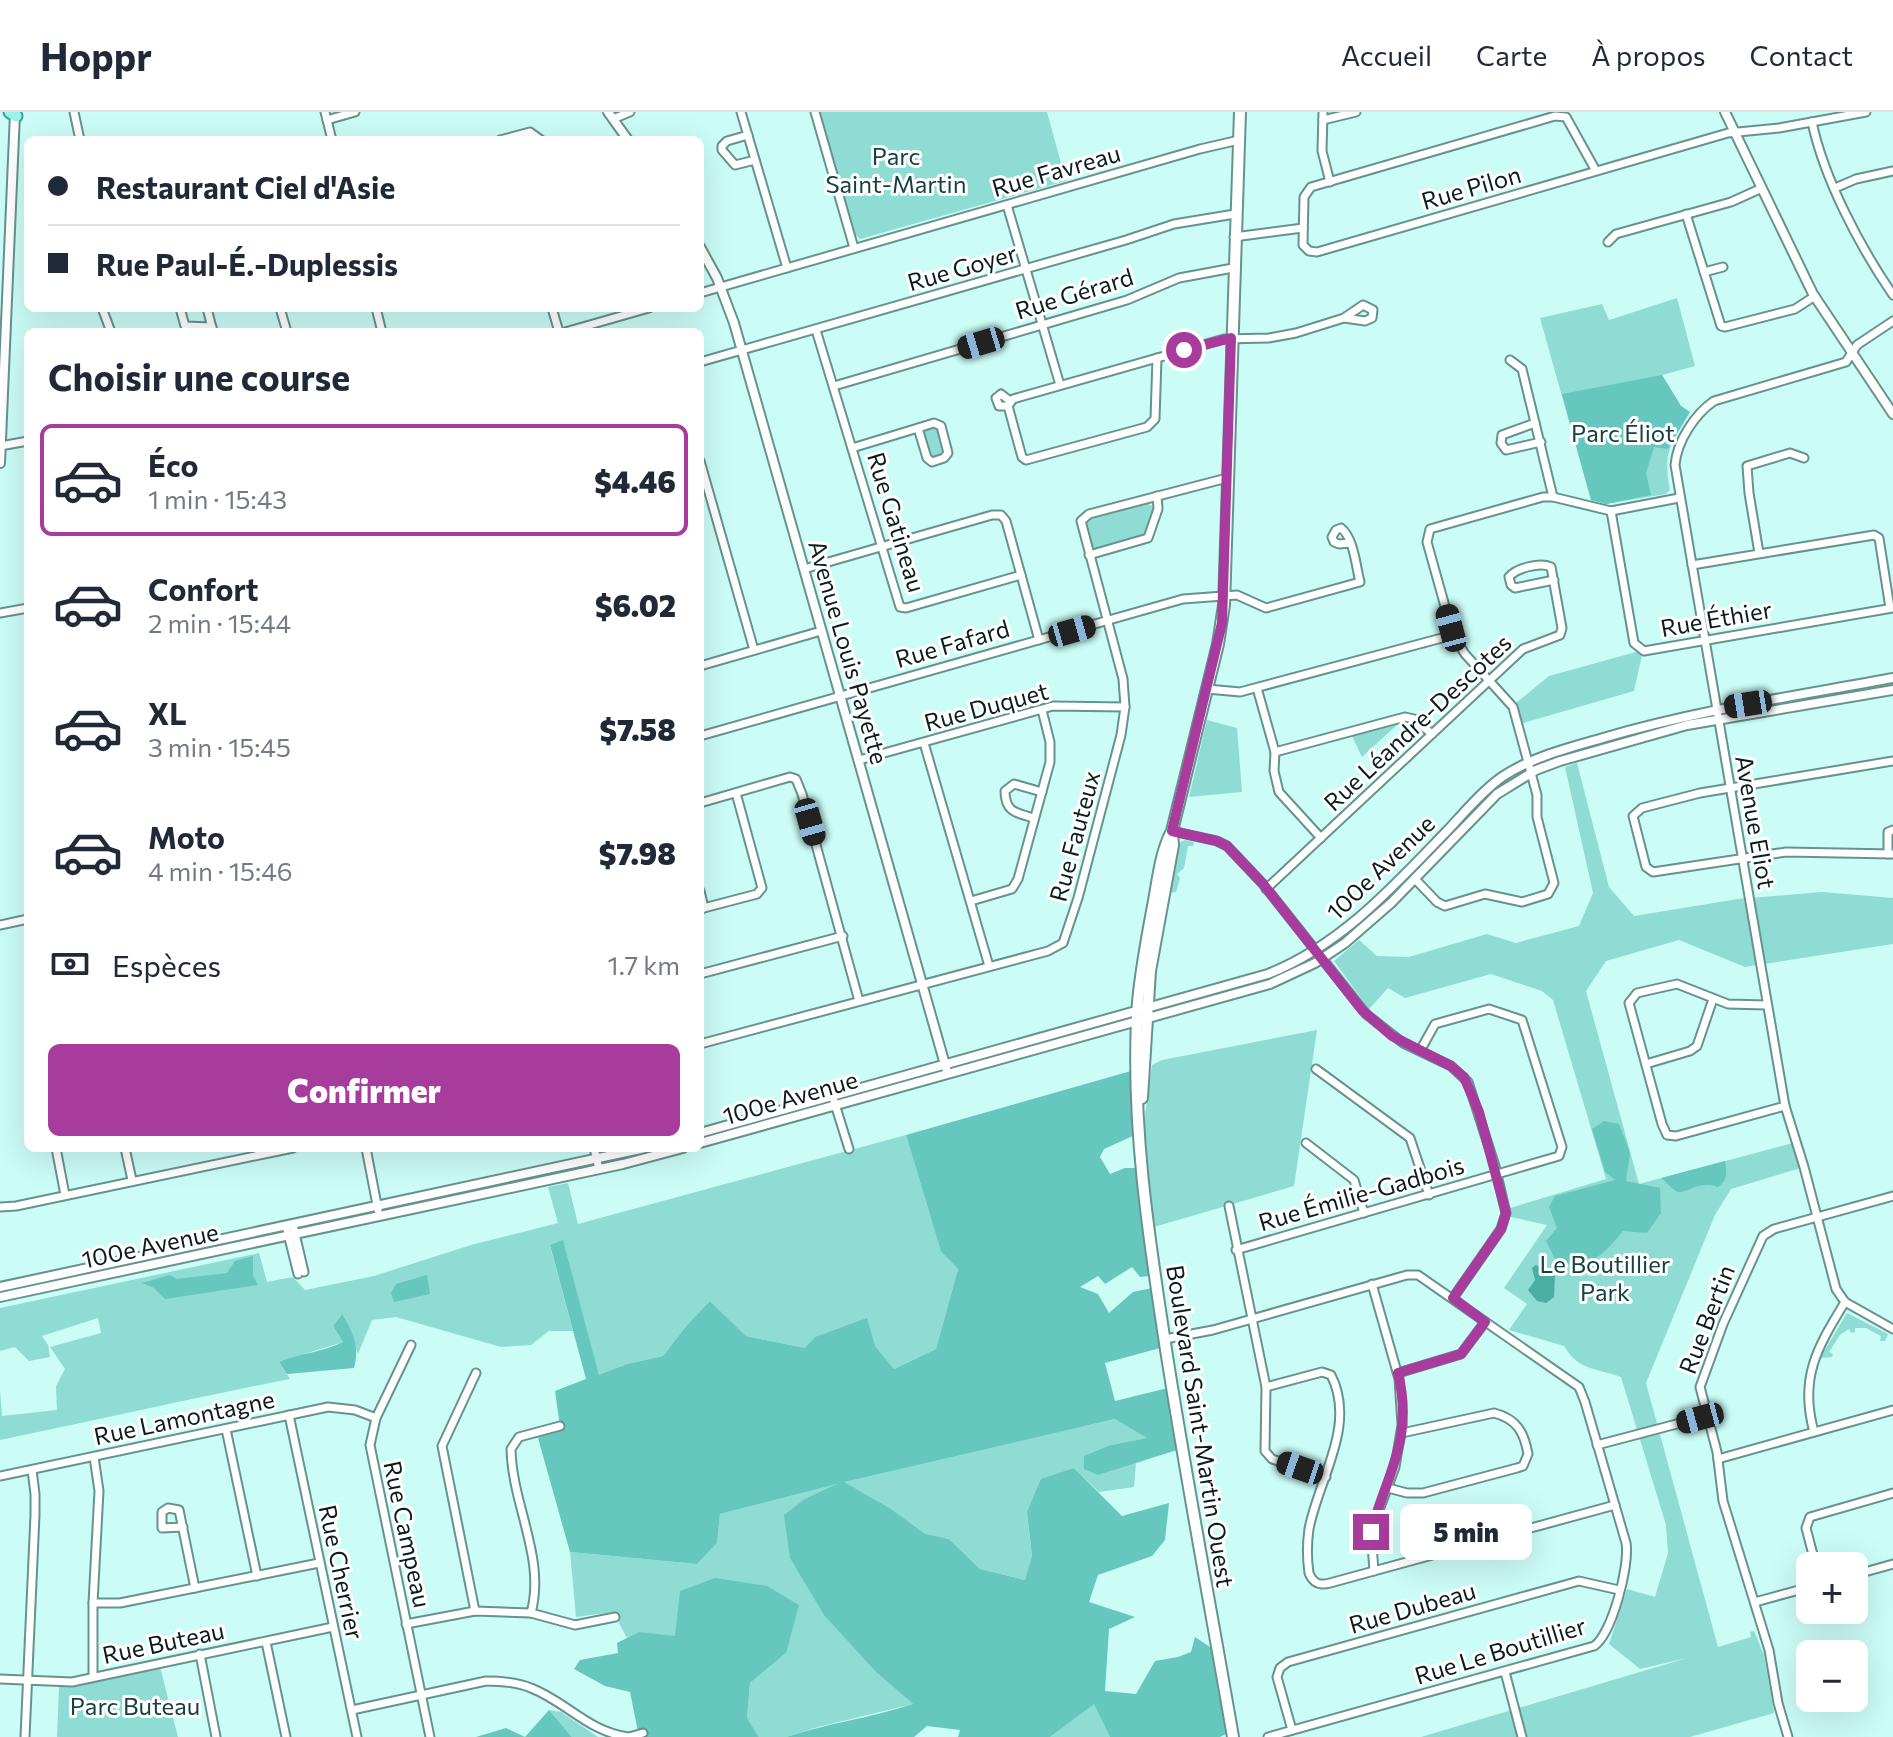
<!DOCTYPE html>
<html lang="fr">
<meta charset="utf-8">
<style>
:root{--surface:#fff;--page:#f2f2f3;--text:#1f2937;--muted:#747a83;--line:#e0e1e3;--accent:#a73c9d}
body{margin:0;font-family:Commissioner,sans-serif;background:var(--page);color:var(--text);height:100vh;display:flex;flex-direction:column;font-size:30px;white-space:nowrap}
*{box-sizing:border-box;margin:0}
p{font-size:26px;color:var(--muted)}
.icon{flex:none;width:44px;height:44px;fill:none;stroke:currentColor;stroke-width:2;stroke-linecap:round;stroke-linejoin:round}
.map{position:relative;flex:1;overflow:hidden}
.details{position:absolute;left:24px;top:216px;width:680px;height:824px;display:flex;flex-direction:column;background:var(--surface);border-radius:12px;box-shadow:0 8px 32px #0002}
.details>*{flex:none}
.guide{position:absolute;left:24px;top:24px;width:680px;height:176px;border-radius:12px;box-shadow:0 8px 32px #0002;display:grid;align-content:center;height:176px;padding:0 24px;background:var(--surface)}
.tools{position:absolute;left:1796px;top:1440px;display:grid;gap:16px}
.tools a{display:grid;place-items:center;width:72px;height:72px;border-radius:12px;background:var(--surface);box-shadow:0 8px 32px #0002;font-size:40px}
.end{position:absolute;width:36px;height:36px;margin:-18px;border:10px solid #a73c9d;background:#fff;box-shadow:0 0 0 4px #fff}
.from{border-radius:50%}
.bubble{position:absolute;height:56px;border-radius:12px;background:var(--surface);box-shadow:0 8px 32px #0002;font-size:26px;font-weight:800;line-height:56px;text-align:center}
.car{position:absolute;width:24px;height:48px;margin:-24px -12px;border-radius:10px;box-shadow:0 0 6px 2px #0007;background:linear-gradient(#222 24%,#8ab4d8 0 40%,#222 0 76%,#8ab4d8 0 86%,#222 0)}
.guide b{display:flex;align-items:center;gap:28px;height:76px;font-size:30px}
.guide b+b{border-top:2px solid var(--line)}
.guide i{width:20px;height:20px;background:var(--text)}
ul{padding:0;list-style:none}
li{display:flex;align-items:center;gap:24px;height:112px;margin:0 16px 12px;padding:0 8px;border:4px solid transparent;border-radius:12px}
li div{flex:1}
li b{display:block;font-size:30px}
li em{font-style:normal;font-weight:800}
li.on{border-color:var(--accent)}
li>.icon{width:72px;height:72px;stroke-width:1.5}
h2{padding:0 24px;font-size:36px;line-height:96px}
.pay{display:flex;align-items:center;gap:20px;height:88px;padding:0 24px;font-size:30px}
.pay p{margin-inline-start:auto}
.action{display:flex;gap:16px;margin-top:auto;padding:16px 24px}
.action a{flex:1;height:92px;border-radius:12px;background:var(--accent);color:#fff;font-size:32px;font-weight:800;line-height:92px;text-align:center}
header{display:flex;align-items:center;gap:48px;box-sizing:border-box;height:112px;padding:0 40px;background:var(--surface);border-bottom:2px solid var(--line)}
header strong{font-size:38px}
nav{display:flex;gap:44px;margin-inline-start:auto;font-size:28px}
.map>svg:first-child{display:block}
</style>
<header>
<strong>Hoppr</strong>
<nav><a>Accueil</a><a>Carte</a><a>À propos</a><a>Contact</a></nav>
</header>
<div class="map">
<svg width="1893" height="1625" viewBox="0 0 1893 1625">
<rect width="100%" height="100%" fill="#cbfcf6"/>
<g fill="#8fdcd4">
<path d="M820,0H1047L1066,69L860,127L855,122Z"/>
<path d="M1677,186L1695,254L1662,263L1681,294L1690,300C1670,332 1663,339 1670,378L1666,382L1606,392L1591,388L1540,206L1602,192L1609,208Z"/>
<path d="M934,316L938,318L944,340L943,343L933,346L929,343L924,322L925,318Z"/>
<path d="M1146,391L1154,395L1144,423L1097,437L1091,434L1086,408Z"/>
<path d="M1636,540L1642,543L1634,579L1523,611L1516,591L1549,564Z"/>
<path d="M1207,608L1237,616L1242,680L1189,685Z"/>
<path d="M1398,612L1362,645L1352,624Z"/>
<path d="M1577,651L1609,775L1634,804L1738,787L1822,780L1893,786V832L1745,855L1679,828L1606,849L1586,879L1639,1072L1797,1030L1804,1055L1731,1077L1715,1103L1646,1271L1718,1535L1751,1525L1750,1520L1754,1519L1764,1543L1774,1601L1690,1625H1421L1687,1546L1640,1557L1609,1532L1627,1477L1655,1485L1668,1441L1666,1413L1621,1265C1596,1256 1579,1259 1564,1234L1509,1218L1527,1192L1504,1176L1547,1113L1511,1105L1510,1096L1606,1067L1553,888L1542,879L1491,862L1405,886L1388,876L1369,897L1334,849L1359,828L1377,844L1409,845L1487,822L1516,831L1579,814L1593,781L1565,655Z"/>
<path d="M1185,728L1194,730L1193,734H1188L1184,756L1177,762L1180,766L1176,780L1169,781L1178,735L1179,731Z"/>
<path d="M1317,918L1294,1074L1154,1115L1144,1011L1152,953L1162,948Z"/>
<path d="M906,1023L941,1140L958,1157L936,1237L894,1257L875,1234L805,1236L746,1224L710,1189L687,1213L663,1244L627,1252L599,1264L563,1129L550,1134L573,1219H549L531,1233L501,1235L396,1205L372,1208L358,1242L341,1203L333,1214L343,1230L279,1250L290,1267C193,1286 97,1308 0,1328V1278L2,1304L57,1298L56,1274L65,1257L50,1235L101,1221L98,1206L42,1224L48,1233L50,1245L29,1249L15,1235L0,1239V1196L259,1141L267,1170L293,1165L305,1178L374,1164L471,1133L558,1111L548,1075L568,1071L578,1112Z"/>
<path d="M561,1058L535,1068L388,1100L387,1095Z"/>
<path d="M279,1119L280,1123L24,1176L49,1167Z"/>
<path d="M1847,1201L1888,1222L1885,1229H1880L1881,1224L1866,1216H1855V1220L1851,1221L1849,1217L1840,1223L1829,1240L1833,1242L1832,1245L1820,1246Z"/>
<path d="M1116,1307L1148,1326L1111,1333L1098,1363L1136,1350L1134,1375L1099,1380L1074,1356L1027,1400L1032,1445L1025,1468L980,1457L949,1427L925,1423L891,1397L877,1561L913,1592L818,1615L786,1625H759L747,1606L750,1571L786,1541L639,1520L627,1526L613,1500L576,1505L570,1440L697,1452L717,1431L720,1402L918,1351Z"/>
<path d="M160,1555L178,1625H57L59,1574Z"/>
<path d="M1094,1591L1110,1625H1050Z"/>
<path d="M549,1598L561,1600L598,1625H572Z"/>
</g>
<g fill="#66c7be">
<path d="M1662,263L1681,294L1690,300L1668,337L1654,335L1646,361L1651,383L1606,392L1591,388L1562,282Z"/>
<path d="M1131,959L1135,1023L1104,1037L1100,1045L1110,1062L1125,1056H1139L1150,1164L1140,1165L1132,1155L1105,1172L1098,1164L1080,1175L1098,1182L1109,1201L1133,1180L1152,1176L1160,1236L1105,1251L1115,1289L1168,1276L1177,1338L1098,1363L1084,1357V1344L1111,1333L1147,1326L1115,1307L844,1370L891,1397L925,1422L949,1427L980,1457L1025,1468L1032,1444L1027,1400L1041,1367L1074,1356L1122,1404L1169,1391L1165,1428L1152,1444L1098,1463L1089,1490L1135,1505L1109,1517L1105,1579L1136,1582L1155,1549L1178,1545L1191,1540L1195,1525L1213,1537L1228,1621L1220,1625H1110L1094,1592L1050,1625H958L960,1618L927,1614L914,1625H786C828,1611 871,1606 913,1592L877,1561L824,1503L790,1446L784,1403L805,1387L837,1372L720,1402L717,1431L697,1452L570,1440L538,1326L560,1314L555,1279L586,1267L550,1133L563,1128L599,1263L627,1252L663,1244L687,1213L710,1189L746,1224L805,1236L815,1225L867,1206L875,1234L894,1257L936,1237L958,1157L941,1140L906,1023Z"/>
<path d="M1604,1009L1619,1012L1630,1041L1626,1069L1660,1076L1661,1101L1647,1121L1623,1119C1598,1148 1597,1150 1558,1153L1546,1129L1557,1116L1549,1095L1555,1084L1615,1068L1605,1060L1592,1017Z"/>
<path d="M1725,1049C1727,1060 1728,1068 1718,1075C1699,1068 1685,1082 1678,1080C1673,1078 1666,1070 1661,1066Z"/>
<path d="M253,1144V1164L258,1173L165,1187L154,1176L142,1171L170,1163L177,1167L227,1161L235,1149Z"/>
<path d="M427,1163L430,1182L394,1190L391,1181L396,1172Z"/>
<path d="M342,1202C353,1220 360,1235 354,1256L287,1262L279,1250C300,1241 324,1240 343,1230L333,1214Z"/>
<path d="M715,1466L767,1474L799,1493L786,1541L750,1571L747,1606L759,1625H639L630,1580L605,1574L574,1557L580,1548L618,1541L617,1531L639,1520L675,1524L680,1479Z"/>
<path d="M549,1598L572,1625H476L506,1616L525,1625Z"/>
</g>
<path fill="#4baea5" d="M1536,1153L1555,1163L1554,1185L1546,1191L1537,1189L1528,1178L1535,1168L1532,1156Z"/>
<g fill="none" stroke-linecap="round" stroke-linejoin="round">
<defs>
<g id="minor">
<path d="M74,0L80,28"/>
<path d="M325,0L332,28"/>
<path d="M741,0L787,156"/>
<path d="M815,0L854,136"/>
<path d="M1323,0L1322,39L1330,70"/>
<path d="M613,7L630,0"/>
<path d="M327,8L355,0"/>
<path d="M1323,8L1356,0"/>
<path d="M1812,10C1824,67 1860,135 1893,183"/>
<path d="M748,23L727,29L722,34V38L735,53L755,48"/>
<path d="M500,28L530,20L541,28"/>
<path d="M1596,59L1566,5L1555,4L1311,75L1304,85L1303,133L1309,139L1317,140L1728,21L1779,16L1866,0"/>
<path d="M1835,76L1856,67L1893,59"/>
<path d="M1007,93L1060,273"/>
<path d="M1686,102L1721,214L1725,215L1795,197L1815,184"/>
<path d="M1234,125L1303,116"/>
<path d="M1608,130L1616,122L1731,90L1762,76"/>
<path d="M1704,160L1723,155"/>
<path d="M700,181L1200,37L1239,28"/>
<path d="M102,196L111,220"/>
<path d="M180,196L185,214L212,215"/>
<path d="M207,196L213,220"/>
<path d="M280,196L287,220"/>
<path d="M376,196L382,220"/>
<path d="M552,196L559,220"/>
<path d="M1893,209L1857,233L1846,250L1714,289C1695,302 1677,329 1675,353L1785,994L1804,1055L1836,1177L1845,1190L1893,1217"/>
<path d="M816,218L900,495L906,496L1021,463"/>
<path d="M565,220L649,196"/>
<path d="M1510,248L1522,257L1553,385"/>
<path d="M700,250L1126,128L1174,112L1235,102"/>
<path d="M834,274L1127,188L1179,166L1233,156"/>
<path d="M1008,294L1013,287L1224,227L1269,226L1296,221L1344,206L1363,193L1373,198L1372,206L1365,209L1344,206"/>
<path d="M1008,294L1022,345L1026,348L1147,315L1155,307L1157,246"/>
<path d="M1008,294H999L996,286L1001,282L1010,289"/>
<path d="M934,311L941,314L948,341L944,346L932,350L927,346L918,316Z"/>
<path d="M1535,311L1502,323L1501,331L1506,338L1541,330"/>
<path d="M0,334L28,329"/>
<path d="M852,336L918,316"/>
<path d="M700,349L754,538"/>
<path d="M1611,399L1634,531L1644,539L1893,496"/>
<path d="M1759,441L1749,381L1747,354L1790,341L1804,346"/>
<path d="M1089,443L1148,426L1158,397L1157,384"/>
<path d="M1692,453L1874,423L1879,426L1890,496"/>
<path d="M804,457L992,403H1001L1006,409L1039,528"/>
<path d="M0,501L28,496"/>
<path d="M700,554L821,519"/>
<path d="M1257,576L1275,640L1274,659L1279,680L1321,726"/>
<path d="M1207,577L1240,580L1453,523"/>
<path d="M700,624L1183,487L1237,483L1266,496L1360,470C1356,455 1354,426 1341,416L1336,418L1332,425L1334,430L1339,432L1350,431"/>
<path d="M924,631L989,854"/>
<path d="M1275,640L1405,605L1414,607L1432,622"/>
<path d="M859,648L1053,594L1125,595"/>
<path d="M1893,649L1700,681L1642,696L1633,704L1646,755L1653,760L1786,740L1893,742"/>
<path d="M700,691L790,665L796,667L802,682L859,889"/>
<path d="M1034,706C1016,701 1005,700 1005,679L1014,672L1042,680"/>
<path d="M1172,719L1217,729L1227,734L1263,772L1366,902L1403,931L1451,954L1468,970L1495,1054L1506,1101L1501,1117L1453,1186"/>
<path d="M1888,742V720L1893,718"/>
<path d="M1415,767L1437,790L1445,794L1485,782L1522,790L1548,782L1554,771L1537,705V683L1513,595L1465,542L1453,523L1427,430L1430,417L1543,385H1553L1611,399L1679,386"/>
<path d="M1266,777L1523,537L1560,523L1562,516L1551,455C1540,450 1516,456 1509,465L1511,473L1515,476L1554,468"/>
<path d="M700,779L704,796"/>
<path d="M971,789L1012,777L1018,767L1050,650V630L1042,598"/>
<path d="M700,797L757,782L762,776L736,681"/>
<path d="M0,813L28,807"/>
<path d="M700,862L843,824"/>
<path d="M1766,893L1728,892L1677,872L1637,881L1629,891L1662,1012L1667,1023L1676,1024L1785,994"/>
<path d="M700,932L1048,839L1063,831L1078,786L1121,623L1125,595L1123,567L1081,409L1089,402L1227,366"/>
<path d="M1646,952L1690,939L1697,934L1713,887"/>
<path d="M1316,957L1410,1026L1429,1083"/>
<path d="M834,989L849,1037"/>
<path d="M1306,1031L1354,1068L1364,1101"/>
<path d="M56,1036L65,1083"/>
<path d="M125,1036L132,1068"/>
<path d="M366,1036L378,1098"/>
<path d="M594,1036L599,1057"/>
<path d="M1229,1094L1266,1275L1265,1339L1272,1347L1326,1365"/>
<path d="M0,1095L16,1094L293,1036"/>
<path d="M293,1113L304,1160"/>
<path d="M286,1114L298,1162"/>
<path d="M1236,1138L1559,1044L1562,1035L1522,908L1489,897L1435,912L1420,939"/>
<path d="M1372,1172L1399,1267L1402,1313L1395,1355L1371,1420L1374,1459"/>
<path d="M1165,1227L1213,1218L1407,1163H1418L1579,1275L1585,1290L1626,1431C1630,1453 1612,1522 1594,1534L1268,1625"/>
<path d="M411,1233L376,1306L370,1333L430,1625"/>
<path d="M1398,1261L1461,1242L1485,1210"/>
<path d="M1266,1275L1322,1260L1331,1263C1357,1314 1318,1368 1309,1417C1307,1431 1307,1447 1309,1461C1313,1471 1319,1474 1330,1471L1615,1393"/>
<path d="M289,1303L357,1625"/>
<path d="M226,1317L257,1464"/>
<path d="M1814,1320C1799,1266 1817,1236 1845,1190"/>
<path d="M1597,1333L1707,1304"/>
<path d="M1718,1347L1893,1298"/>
<path d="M0,1364L328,1295L355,1298L376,1306"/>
<path d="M1388,1376L1407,1381H1423L1517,1356L1523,1354L1528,1342C1524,1320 1517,1307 1494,1301L1402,1321"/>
<path d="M183,1415L162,1416V1400L168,1396L179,1398L195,1476"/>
<path d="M1816,1454L1806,1416L1810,1405L1893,1381"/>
<path d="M1854,1463L1893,1452"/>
<path d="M1755,1490L1810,1475"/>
<path d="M93,1491H120L319,1451"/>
<path d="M475,1499L442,1334L476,1261"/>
<path d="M531,1501C546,1446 512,1393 511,1337L519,1325L560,1314"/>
<path d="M406,1512L475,1499L531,1501L575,1513L615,1505"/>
<path d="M266,1530L286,1625"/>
<path d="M200,1542L216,1625"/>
<path d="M1505,1560L1522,1625"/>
<path d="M93,1565V1491L99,1379L94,1345"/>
<path d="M0,1567L72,1570L333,1515"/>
<path d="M352,1598L486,1569C502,1569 517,1570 531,1576C567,1590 587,1619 628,1625"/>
<path d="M1292,1618L1277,1565L1280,1556L1288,1550L1579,1469L1619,1478"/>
<path d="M25,1625L35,1403V1382L32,1358"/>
<path d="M629,1625L643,1621"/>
<path d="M1788,1625L1778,1591L1769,1538L1723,1389L1717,1340L1700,1275L1723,1212L1763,1124L1774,1117L1893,1084"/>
</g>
<g id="tertiary">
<path d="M608,0L628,28"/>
<path d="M1725,0L1813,182L1893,302"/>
<path d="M700,135L717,166L734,211L946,956"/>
<path d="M0,351L15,1"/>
<path d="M700,1021L1268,862C1341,833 1392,776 1446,720C1464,701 1481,680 1502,665C1532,645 1568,636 1603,626C1698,598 1796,584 1893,566"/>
<path d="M700,1031L1270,872L1315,851L1345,831L1391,791L1497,682L1536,658L1560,649L1687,613L1893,578"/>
<path d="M0,1175L645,1036"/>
<path d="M0,1185L623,1052L683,1036"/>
</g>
<g id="secondary">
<path d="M1142,986L1150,859L1173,733L1172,721"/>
<path d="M1233,1625C1211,1498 1187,1371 1167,1244C1149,1128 1130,1008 1138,890C1141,857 1147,826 1153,794C1158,769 1160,741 1172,719L1218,532L1224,493L1240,0"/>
</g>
<path id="primary" d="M10,0L16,4"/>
</defs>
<use href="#minor" stroke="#66938e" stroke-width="11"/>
<use href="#tertiary" stroke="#66938e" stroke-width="12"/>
<use href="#secondary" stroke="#66938e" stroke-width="14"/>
<use href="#primary" stroke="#3da198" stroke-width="15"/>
<use href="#minor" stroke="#fff" stroke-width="7"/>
<use href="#tertiary" stroke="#fff" stroke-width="8"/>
<use href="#secondary" stroke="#fff" stroke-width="10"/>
<use href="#primary" stroke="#9bf1ea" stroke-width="11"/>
</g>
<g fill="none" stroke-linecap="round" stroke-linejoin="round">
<path stroke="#a73c9d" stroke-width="10" d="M1184,238L1231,226L1222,511L1172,719L1217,729L1227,734L1263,772L1362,898L1392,924L1451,954L1464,965L1479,1000L1506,1101L1501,1117L1453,1186L1485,1210L1461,1242L1398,1261C1414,1328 1387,1361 1371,1420"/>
</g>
<g text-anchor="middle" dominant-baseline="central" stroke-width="6" stroke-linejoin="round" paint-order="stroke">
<g font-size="24" fill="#15423e" stroke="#fff">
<text x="896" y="43">Parc<tspan x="896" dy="28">Saint-Martin</tspan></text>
<text x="1623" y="320">Parc Éliot</text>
<text x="1605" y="1151">Le Boutillier<tspan x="1605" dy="28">Park</tspan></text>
<text x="135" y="1593">Parc Buteau</text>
</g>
<g font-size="24" fill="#0a1d1b" stroke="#fff">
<text transform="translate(1056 58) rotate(-16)">Rue Favreau</text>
<text transform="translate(1471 75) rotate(-16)">Rue Pilon</text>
<text transform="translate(962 155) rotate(-16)">Rue Goyer</text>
<text transform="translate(1074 181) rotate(-17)">Rue Gérard</text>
<text transform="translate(897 410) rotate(73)">Rue Gatineau</text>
<text transform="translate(1716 506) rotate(-10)">Rue Éthier</text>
<text transform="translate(952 531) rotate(-16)">Rue Fafard</text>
<text transform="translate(849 540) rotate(74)">Avenue Louis Payette</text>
<text transform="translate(986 594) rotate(-15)">Rue Duquet</text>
<text transform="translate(1417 610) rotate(-43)">Rue Léandre-Descotes</text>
<text transform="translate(1756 710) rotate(80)">Avenue Eliot</text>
<text transform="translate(1074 724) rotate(-75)">Rue Fauteux</text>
<text transform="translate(1380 755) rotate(-44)">100e Avenue</text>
<text transform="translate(790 985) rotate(-16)">100e Avenue</text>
<text transform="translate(1361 1081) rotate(-16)">Rue Émilie-Gadbois</text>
<text transform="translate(150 1133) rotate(-12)">100e Avenue</text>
<text transform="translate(1706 1207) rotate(-69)">Rue Bertin</text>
<text transform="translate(184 1305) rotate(-12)">Rue Lamontagne</text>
<text transform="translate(1201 1314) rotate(81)">Boulevard Saint-Martin Ouest</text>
<text transform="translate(408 1422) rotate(78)">Rue Campeau</text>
<text transform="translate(342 1460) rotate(78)">Rue Cherrier</text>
<text transform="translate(1412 1495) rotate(-16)">Rue Dubeau</text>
<text transform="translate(163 1530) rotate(-12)">Rue Buteau</text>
<text transform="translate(1500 1538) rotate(-17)">Rue Le Boutillier</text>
</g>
</g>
</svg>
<div class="tools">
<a>+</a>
<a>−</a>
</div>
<i class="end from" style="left:1184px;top:238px"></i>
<i class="end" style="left:1371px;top:1420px"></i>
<div class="bubble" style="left:1400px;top:1392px;width:132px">5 min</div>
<i class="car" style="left:981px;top:231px;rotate:253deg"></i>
<i class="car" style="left:1451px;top:516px;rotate:345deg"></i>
<i class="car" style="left:1072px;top:519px;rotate:74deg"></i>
<i class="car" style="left:1748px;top:592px;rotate:261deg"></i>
<i class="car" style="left:810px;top:710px;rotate:164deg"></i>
<i class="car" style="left:1700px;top:1306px;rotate:255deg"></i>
<i class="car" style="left:1300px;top:1356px;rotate:289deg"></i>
<div class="guide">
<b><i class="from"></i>Restaurant Ciel d'Asie</b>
<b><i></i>Rue Paul-É.-Duplessis</b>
</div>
<section class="details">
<h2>Choisir une course</h2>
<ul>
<li class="on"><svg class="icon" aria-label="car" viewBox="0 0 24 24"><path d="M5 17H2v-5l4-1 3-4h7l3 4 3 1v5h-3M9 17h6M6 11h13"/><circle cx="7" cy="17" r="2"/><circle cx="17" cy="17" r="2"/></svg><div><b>Éco</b><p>1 min · 15:43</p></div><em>$4.46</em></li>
<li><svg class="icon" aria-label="car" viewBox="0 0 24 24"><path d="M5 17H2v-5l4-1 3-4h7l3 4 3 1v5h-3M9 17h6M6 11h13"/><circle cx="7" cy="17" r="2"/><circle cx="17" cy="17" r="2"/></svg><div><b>Confort</b><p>2 min · 15:44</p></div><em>$6.02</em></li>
<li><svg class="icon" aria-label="car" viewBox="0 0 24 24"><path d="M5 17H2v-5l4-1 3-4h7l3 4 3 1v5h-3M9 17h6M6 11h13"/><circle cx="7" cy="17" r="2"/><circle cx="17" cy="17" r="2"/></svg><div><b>XL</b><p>3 min · 15:45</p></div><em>$7.58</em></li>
<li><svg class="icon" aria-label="car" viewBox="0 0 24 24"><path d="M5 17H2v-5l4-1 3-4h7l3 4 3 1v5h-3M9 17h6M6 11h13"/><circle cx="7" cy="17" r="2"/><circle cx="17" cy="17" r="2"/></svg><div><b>Moto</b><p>4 min · 15:46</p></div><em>$7.98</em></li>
</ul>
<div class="pay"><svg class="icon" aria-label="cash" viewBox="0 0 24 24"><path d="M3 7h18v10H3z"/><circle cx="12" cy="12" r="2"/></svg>Espèces<p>1.7 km</p></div>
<div class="action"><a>Confirmer</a></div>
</section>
</div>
